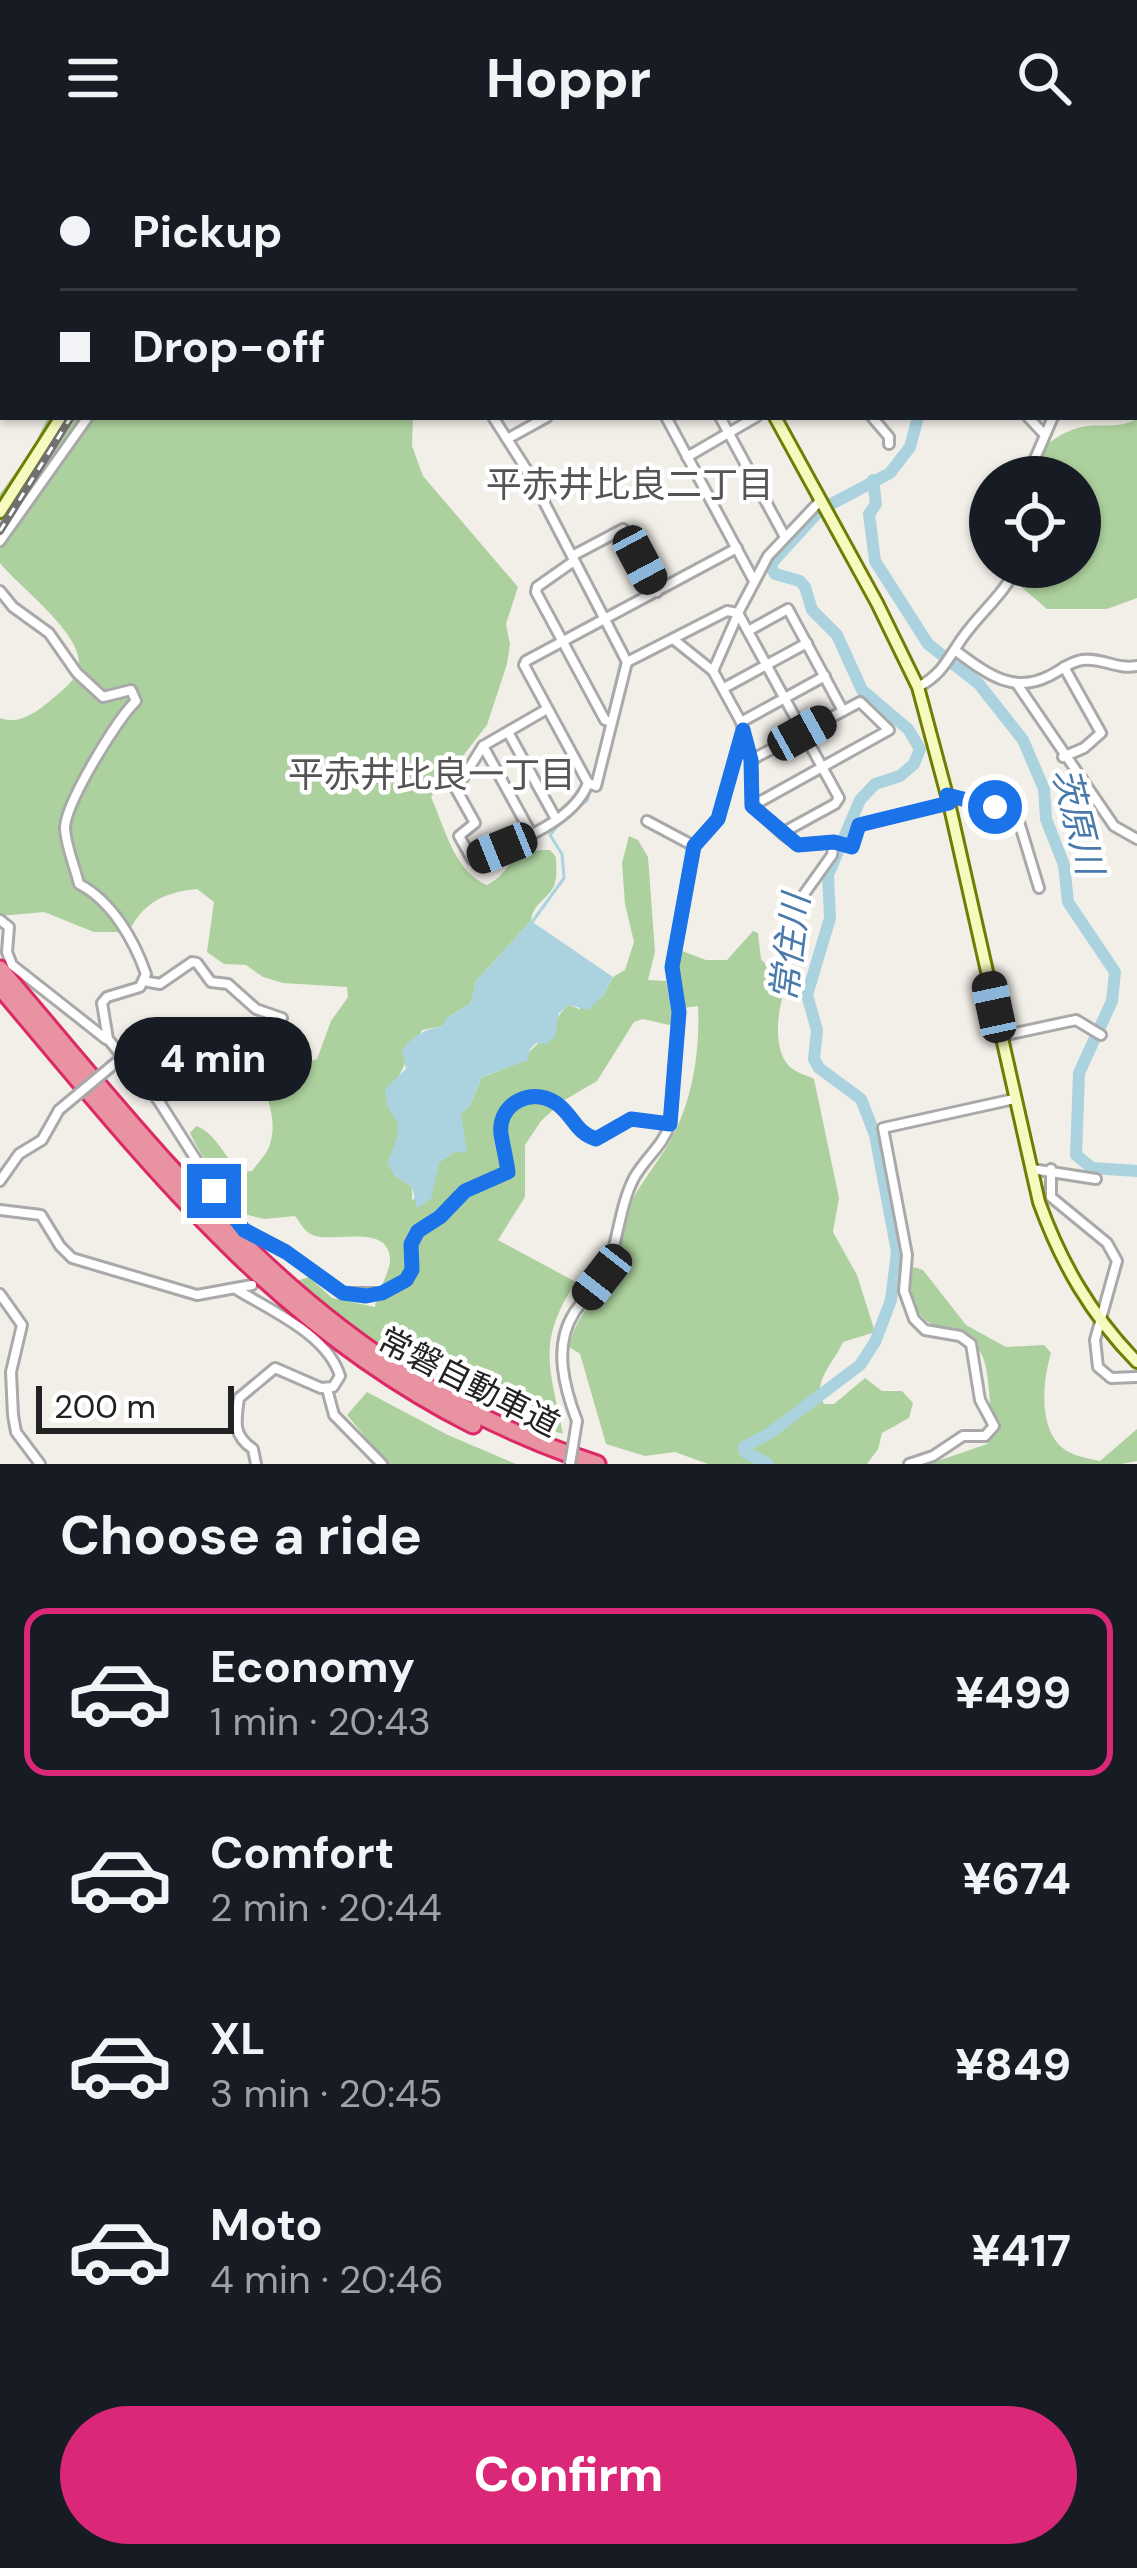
<!DOCTYPE html>
<meta charset="utf-8">
<style>
:root{--surface:#171b24;--page:#20242c;--text:#f1f3f6;--muted:#9ea1a6;--line:#363941;--accent:#db2777}
body{margin:0;font-family:"DM Sans","Noto Sans JP",sans-serif;background:var(--page);color:var(--text);height:100vh;display:flex;flex-direction:column;font-size:45px;white-space:nowrap}
*{box-sizing:border-box;margin:0}
p{font-size:39px;color:var(--muted)}
.icon{flex:none;width:66px;height:66px;fill:none;stroke:currentColor;stroke-width:2;stroke-linecap:round;stroke-linejoin:round}
.map{position:relative;height:1308px;overflow:hidden}
.panel{display:flex;flex-direction:column;background:var(--surface);flex:1}
.panel>*{flex:none}
.banner{position:absolute;left:0px;top:0px;width:1137px;height:264px;box-shadow:0 3px 9px #0004;display:grid;align-content:center;height:264px;padding:0 60px;background:var(--surface)}
.fabs{position:absolute;left:969px;top:300px;display:grid;gap:24px}
.fabs a{display:grid;place-items:center;width:132px;height:132px;border-radius:50%;background:var(--surface);box-shadow:0 3px 9px #0004;font-size:60px}
.scale{position:absolute;left:36px;bottom:30px;width:198px;box-sizing:border-box;padding-left:12px;border:6px solid #222;border-top:0;font-size:33px;line-height:42px;white-space:nowrap;color:#222;-webkit-text-stroke:9px #fff;paint-order:stroke}
.end{position:absolute;width:54px;height:54px;margin:-27px;border:15px solid #1a73e8;background:#fff;box-shadow:0 0 0 6px #fff}
.from{border-radius:50%}
.bubble{position:absolute;height:84px;border-radius:42px;background:var(--surface);box-shadow:0 3px 9px #0004;font-size:39px;font-weight:800;line-height:84px;text-align:center}
.car{position:absolute;width:36px;height:72px;margin:-36px -18px;border-radius:15px;box-shadow:0 0 9px 3px #0007;background:linear-gradient(#222 24%,#8ab4d8 0 40%,#222 0 76%,#8ab4d8 0 86%,#222 0)}
.banner b{display:flex;align-items:center;gap:42px;height:114px;font-size:45px}
.banner b+b{border-top:3px solid var(--line)}
.banner i{width:30px;height:30px;background:var(--text)}
ul{padding:0;list-style:none}
li{display:flex;align-items:center;gap:36px;height:168px;margin:0 24px 18px;padding:0 36px;border:6px solid transparent;border-radius:24px}
li div{flex:1}
li b{display:block;font-size:45px}
li em{font-style:normal;font-weight:800}
li.active{border-color:var(--accent)}
li>.icon{width:108px;height:108px;stroke-width:1.5}
h2{padding:0 60px;font-size:54px;line-height:144px}
.cta{display:flex;gap:24px;margin-top:auto;padding:24px 60px}
.cta a{flex:1;height:138px;border-radius:72px;background:var(--accent);color:#fff;font-size:48px;font-weight:800;line-height:138px;text-align:center}
header{display:flex;justify-content:space-between;align-items:center;height:156px;padding:0 60px;background:var(--surface);font-size:54px;font-weight:800}
.map>svg:first-child{display:block}
</style>
<header><svg class="icon" aria-label="menu" viewBox="0 0 24 24"><path d="M4 6h16M4 12h16M4 18h16"/></svg>Hoppr<svg class="icon" aria-label="search" viewBox="0 0 24 24"><circle cx="10" cy="10" r="6"/><path d="M15 15l6 6"/></svg></header>
<div class="map">
<svg width="1137" height="1308" viewBox="0 0 1137 1308">
<rect width="100%" height="100%" fill="#f2efe9"/>
<g fill="#add19e">
<path d="M48,261H413L412,290L423,320L518,431L506,468L510,488L507,508L487,569L431,641C445,672 454,715 487,729C518,712 502,694 550,694L556,701C556,710 558,723 553,732C544,746 533,748 531,765L476,825L471,847L447,862L443,870L422,874L398,922L402,975L394,1019L412,1031V1045L437,1015L439,1006L455,996L461,957L470,950L482,921C512,912 532,897 552,871C559,862 559,856 569,849L579,853L603,840L613,821L625,814L634,786L625,748L622,707L629,680L638,684L648,701L655,796L648,824L666,825L674,870L643,863L634,866L597,925L563,945L541,965L525,989V1041L498,1084L576,1126C536,1186 550,1212 563,1278L504,1259L452,1225L404,1207L290,1127L309,1121L332,1142L375,1151C377,1136 390,1115 390,1105C391,1067 336,1086 315,1080C305,1077 301,1068 295,1060L264,1063L244,1058C226,1029 204,1008 190,977L196,970C217,977 224,1003 242,1016L252,1015C257,1008 266,999 269,991C286,942 233,932 317,903L331,865L348,841L347,831L283,827L263,821L246,809L224,808L207,796L214,746L197,733C165,736 142,747 129,776H94L44,756L0,760V562C19,569 35,557 50,545C61,535 77,525 79,509C82,477 19,431 0,407V338L33,292Z"/>
<path d="M1137,263V442L1107,453H1047L998,411H1080V321H1014C1030,302 1054,278 1078,272C1099,266 1117,274 1137,263Z"/>
<path d="M753,775L758,777L761,803L786,830C778,851 772,890 788,909C794,916 806,919 814,923L839,1042L833,1076L857,1119L875,1176L843,1186C834,1207 811,1226 824,1248H834L865,1222L882,1235H902L913,1247L909,1262L882,1277L878,1293L867,1308H708L675,1296L645,1300L606,1288L580,1198L569,1191C576,1157 600,1140 615,1111C623,1095 619,1074 626,1057C637,1030 656,1010 670,985C693,945 700,894 698,850L683,852L678,814L682,795L706,804H727Z"/>
<path d="M914,1111L923,1114L966,1169L1006,1191L1044,1189L1051,1197C1042,1228 1037,1281 1071,1297C1079,1301 1091,1303 1100,1305L1137,1273V1305L1121,1308H929L987,1288L995,1270C987,1249 991,1212 980,1196C960,1164 920,1184 912,1138C910,1127 908,1122 914,1111Z"/>
<path d="M367,1236L448,1279L516,1308H388L347,1259Z"/>
</g>
<path fill="#aad3df" d="M531,765L613,821L603,840L588,854L569,849L559,857L555,881L547,888L536,887L530,893L528,904L482,921L470,950L461,957L467,997L455,996L439,1006L431,1043L417,1052L412,1031L394,1019L387,1007C413,948 387,976 385,933L406,913L402,894C415,878 422,875 442,870L447,862L471,847L476,825Z"/>
<g fill="none" stroke-linecap="round" stroke-linejoin="round">
<g stroke="#aad3df" stroke-width="3">
<path d="M488,261L523,316L621,505L608,560"/>
<path d="M593,624L606,569"/>
<path d="M575,652L587,645L591,633"/>
<path d="M530,769L564,722L562,698L550,679L563,663"/>
</g>
<g stroke="#aad3df" stroke-width="12">
<path d="M897,0V3"/>
<path d="M873,324L876,348L869,358L875,405L928,488L979,528L1023,584L1044,633L1046,663L1064,709L1068,746L1115,816L1112,845L1079,917L1076,999L1092,1012L1137,1015"/>
<path d="M768,1308L745,1296L744,1291L770,1277L860,1209L875,1186L891,1144L897,1096L875,979L861,943L819,912L814,903L817,874L807,839L830,762L828,719L860,644L875,628L900,620L914,608L920,593L908,573L862,534L837,479L812,454L805,431L800,425L775,418L770,409L820,354L890,317L910,291L918,261"/>
</g>
<defs>
<g id="street">
<path d="M465,0L467,3"/>
<path d="M669,0L671,3"/>
<path d="M916,0L920,3"/>
<path d="M280,3L286,0"/>
<path d="M388,3L390,0"/>
<path d="M473,3L479,0"/>
<path d="M573,3L578,0"/>
<path d="M651,3L657,0"/>
<path d="M1100,3L1102,0"/>
<path d="M1134,116L1137,113"/>
<path d="M493,261L530,319L627,506L727,455L738,457L768,400L820,345"/>
<path d="M666,261L753,423"/>
<path d="M720,261L785,381"/>
<path d="M872,261L889,281V288"/>
<path d="M1028,261L1043,277"/>
<path d="M507,283L547,261"/>
<path d="M687,301L756,261"/>
<path d="M1027,321L1053,261"/>
<path d="M0,385L88,261"/>
<path d="M572,400L623,373L657,436"/>
<path d="M574,405L537,431L536,436L605,564L611,566"/>
<path d="M0,435L13,451L49,477L77,517L103,541L131,534L136,545C117,563 67,645 65,671C65,688 75,711 79,728C112,745 134,784 146,818L140,831L107,841L102,847L108,883L158,944L239,1071L286,1096L342,1137H383L407,1124L412,1114L411,1088L418,1075L440,1061L465,1035L508,1015C506,1002 503,990 501,978C497,945 537,929 561,952C575,964 578,977 596,983L631,963L670,968"/>
<path d="M748,475L788,453L843,555"/>
<path d="M673,483L713,515L738,458"/>
<path d="M956,495C985,516 1012,539 1049,520C1060,515 1069,506 1082,504C1102,501 1116,514 1137,510"/>
<path d="M713,515L741,566L751,604L752,650L782,677L835,648L839,642L738,457"/>
<path d="M1017,528L1114,670L1137,683"/>
<path d="M918,531C943,518 948,502 963,481C980,457 1004,438 1017,411"/>
<path d="M724,532L807,487"/>
<path d="M741,566L825,520"/>
<path d="M508,576L556,663"/>
<path d="M483,590L456,633L475,667L459,680L472,703C510,688 573,668 588,627L524,509L526,505L737,392"/>
<path d="M1063,601L1084,592L1101,577L1064,511"/>
<path d="M751,604L860,546L889,574L752,650"/>
<path d="M588,627L596,630L627,506"/>
<path d="M947,639L988,651L1013,646L1039,732"/>
<path d="M647,665L694,690"/>
<path d="M783,678L798,689L834,686L852,691L859,669L949,647"/>
<path d="M532,679L483,590L547,553"/>
<path d="M802,741L832,699L834,686"/>
<path d="M0,764L9,771L7,796L12,809L106,883"/>
<path d="M144,825L160,828L192,806L197,807L211,826L228,828L256,853L282,862C255,911 227,886 194,912C181,923 173,935 158,944"/>
<path d="M1001,880L1076,864L1101,879"/>
<path d="M1032,1013L1096,1023"/>
<path d="M1051,1013V1041L1107,1087L1117,1105L1095,1184L1098,1211L1111,1222L1137,1221"/>
<path d="M0,1025L19,998L42,984L59,954"/>
<path d="M0,1054L41,1059L60,1090L72,1102L197,1139L252,1129"/>
<path d="M236,1133C271,1155 327,1178 340,1220L333,1231L321,1232L275,1212L239,1242C236,1265 232,1279 253,1293L256,1308"/>
<path d="M0,1138L22,1169L11,1216L13,1259L16,1276L40,1308"/>
<path d="M327,1233L334,1259L382,1308"/>
<path d="M577,1265C564,1231 553,1190 574,1157C582,1144 596,1133 603,1120C619,1089 618,1053 634,1022C645,1002 663,990 670,968L679,856L672,811L694,690L718,663L743,574"/>
<path d="M909,1308L933,1300L963,1280H985L994,1270L980,1244L971,1188L960,1180L925,1174L914,1163L904,1135L907,1099L883,972L1014,943"/>
</g>
<g id="secondary">
<path d="M636,0L638,3"/>
<path d="M160,3V0"/>
<path d="M775,261L877,447L918,531L949,647L1039,1046C1061,1107 1091,1159 1137,1206"/>
<path d="M0,356L61,261"/>
</g>
<g id="highway">
<path d="M0,813C181,1025 321,1217 597,1308"/>
<path d="M0,831C145,1002 269,1166 473,1269"/>
</g>
</defs>
<use href="#street" stroke="#a9a9a9" stroke-width="14"/>
<use href="#secondary" stroke="#707d05" stroke-width="16"/>
<use href="#highway" stroke="#dc2a67" stroke-width="21"/>
<use href="#street" stroke="#fff" stroke-width="8"/>
<use href="#secondary" stroke="#f7fabf" stroke-width="10"/>
<use href="#highway" stroke="#e892a2" stroke-width="15"/>
<defs>
<g id="rail">
<path d="M257,3L262,0"/>
<path d="M0,375L71,261"/>
</g>
</defs>
<use href="#rail" stroke="#707070" stroke-width="8"/>
<use href="#rail" stroke="#fff" stroke-width="3" stroke-dasharray="9" stroke-linecap="butt"/>
<defs>
<g id="street-bridge">
<path d="M59,954L119,904"/>
<path d="M570,1308L577,1265"/>
</g>
</defs>
<use href="#street-bridge" stroke="#a9a9a9" stroke-width="14" stroke-linecap="butt"/>
<use href="#street-bridge" stroke="#fff" stroke-width="8"/>
</g>
<g fill="none" stroke-linecap="round" stroke-linejoin="round">
<path stroke="#1a73e8" stroke-width="15" d="M214,1035L244,1074L286,1096L343,1137L366,1140L382,1137L406,1124L412,1114L411,1088L418,1075L440,1061L465,1035L508,1016C506,1002 503,990 501,978C497,946 536,928 561,951C575,964 577,977 596,983L631,963L670,968L679,856L672,811L694,690L718,663L743,574L751,604L752,650L798,689L834,686L852,691L859,669L949,647L947,639L995,651"/>
</g>
<g text-anchor="middle" dominant-baseline="central" stroke-width="9" stroke-linejoin="round" paint-order="stroke">
<g font-size="33" fill="#222" stroke="#fff">
<text transform="translate(469 1226) rotate(27)">常磐自動車道</text>
</g>
<g font-size="36" fill="#555" stroke="#fff">
<text x="630" y="328">平赤井比良二丁目</text>
<text x="432" y="618">平赤井比良一丁目</text>
</g>
<g font-size="36" font-style="italic" fill="#4a7aab" stroke="#fff">
<text transform="translate(1078 665) rotate(76)">茨原川</text>
<text transform="translate(790 792) rotate(-83)">常住川</text>
</g>
</g>
</svg>
<div class="fabs">
<a><svg class="icon" aria-label="locate" viewBox="0 0 24 24"><circle cx="12" cy="12" r="6"/><path d="M12 2v4M12 18v4M2 12h4M18 12h4"/></svg></a>
</div>
<div class="scale">200 m</div>
<i class="end from" style="left:995px;top:651px"></i>
<i class="end" style="left:214px;top:1035px"></i>
<div class="bubble" style="left:114px;top:861px;width:198px">4 min</div>
<i class="car" style="left:640px;top:404px;rotate:152deg"></i>
<i class="car" style="left:802px;top:577px;rotate:61deg"></i>
<i class="car" style="left:502px;top:692px;rotate:248deg"></i>
<i class="car" style="left:994px;top:851px;rotate:348deg"></i>
<i class="car" style="left:602px;top:1121px;rotate:218deg"></i>
<div class="banner">
<b><i class="from"></i>Pickup</b>
<b><i></i>Drop-off</b>
</div>
</div>
<section class="panel">
<h2>Choose a ride</h2>
<ul>
<li class="active"><svg class="icon" aria-label="car" viewBox="0 0 24 24"><path d="M5 17H2v-5l4-1 3-4h7l3 4 3 1v5h-3M9 17h6M6 11h13"/><circle cx="7" cy="17" r="2"/><circle cx="17" cy="17" r="2"/></svg><div><b>Economy</b><p>1 min · 20:43</p></div><em>¥499</em></li>
<li><svg class="icon" aria-label="car" viewBox="0 0 24 24"><path d="M5 17H2v-5l4-1 3-4h7l3 4 3 1v5h-3M9 17h6M6 11h13"/><circle cx="7" cy="17" r="2"/><circle cx="17" cy="17" r="2"/></svg><div><b>Comfort</b><p>2 min · 20:44</p></div><em>¥674</em></li>
<li><svg class="icon" aria-label="car" viewBox="0 0 24 24"><path d="M5 17H2v-5l4-1 3-4h7l3 4 3 1v5h-3M9 17h6M6 11h13"/><circle cx="7" cy="17" r="2"/><circle cx="17" cy="17" r="2"/></svg><div><b>XL</b><p>3 min · 20:45</p></div><em>¥849</em></li>
<li><svg class="icon" aria-label="car" viewBox="0 0 24 24"><path d="M5 17H2v-5l4-1 3-4h7l3 4 3 1v5h-3M9 17h6M6 11h13"/><circle cx="7" cy="17" r="2"/><circle cx="17" cy="17" r="2"/></svg><div><b>Moto</b><p>4 min · 20:46</p></div><em>¥417</em></li>
</ul>
<div class="cta"><a>Confirm</a></div>
</section>
